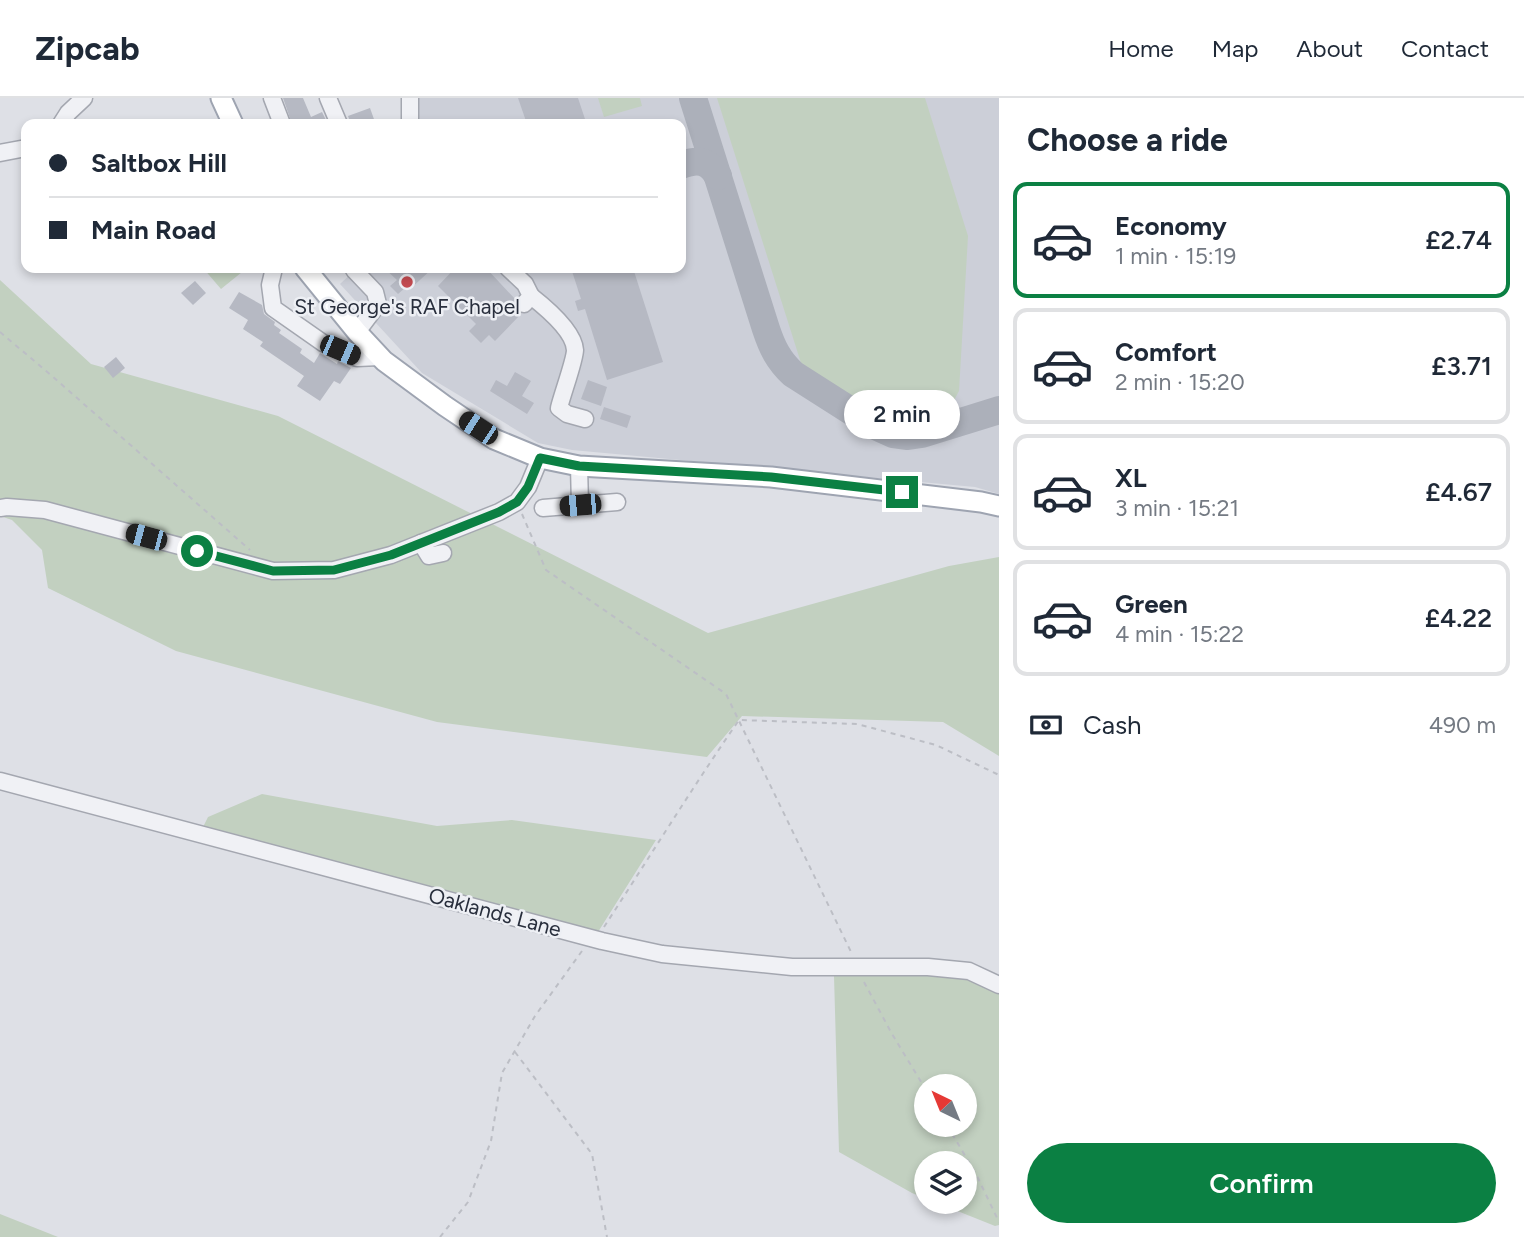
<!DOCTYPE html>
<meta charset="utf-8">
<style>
:root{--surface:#fff;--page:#f6f6f7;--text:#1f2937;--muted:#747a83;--line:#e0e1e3;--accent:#0b8043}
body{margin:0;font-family:Figtree,sans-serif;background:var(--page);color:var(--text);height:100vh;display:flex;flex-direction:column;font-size:26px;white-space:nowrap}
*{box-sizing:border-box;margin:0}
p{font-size:23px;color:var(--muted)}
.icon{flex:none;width:38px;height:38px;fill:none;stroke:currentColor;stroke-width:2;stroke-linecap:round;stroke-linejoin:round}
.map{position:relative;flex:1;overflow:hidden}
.drawer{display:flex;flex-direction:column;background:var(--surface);width:525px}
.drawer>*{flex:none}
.banner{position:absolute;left:21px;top:21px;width:665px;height:154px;border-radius:14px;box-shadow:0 4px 10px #0003;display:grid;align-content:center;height:154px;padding:0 28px;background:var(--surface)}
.needle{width:46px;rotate:317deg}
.controls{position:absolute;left:914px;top:976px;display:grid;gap:14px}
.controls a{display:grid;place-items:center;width:63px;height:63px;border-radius:50%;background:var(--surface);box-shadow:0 4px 10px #0003;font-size:35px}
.end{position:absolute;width:32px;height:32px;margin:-16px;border:9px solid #0b8043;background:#fff;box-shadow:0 0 0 4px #fff}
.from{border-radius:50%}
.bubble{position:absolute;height:49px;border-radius:24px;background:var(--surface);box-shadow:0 4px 10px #0003;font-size:23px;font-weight:600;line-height:49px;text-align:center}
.car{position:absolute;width:21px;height:42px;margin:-21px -10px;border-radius:9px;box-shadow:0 0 5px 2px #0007;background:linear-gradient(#222 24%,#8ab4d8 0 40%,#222 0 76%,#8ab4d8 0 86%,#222 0)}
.banner b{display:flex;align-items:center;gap:24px;height:66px;font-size:26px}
.banner b+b{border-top:2px solid var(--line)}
.banner i{width:18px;height:18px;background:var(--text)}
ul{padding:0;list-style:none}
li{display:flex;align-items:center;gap:21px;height:116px;margin:0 14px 10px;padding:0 14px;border:4px solid var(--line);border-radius:14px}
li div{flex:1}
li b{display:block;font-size:26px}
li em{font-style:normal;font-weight:600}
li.current{border-color:var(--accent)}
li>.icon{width:63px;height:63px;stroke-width:1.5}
h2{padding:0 28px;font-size:32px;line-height:84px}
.pay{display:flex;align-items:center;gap:18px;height:77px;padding:0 28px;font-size:26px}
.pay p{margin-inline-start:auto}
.primary-button{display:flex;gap:14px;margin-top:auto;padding:14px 28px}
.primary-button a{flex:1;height:80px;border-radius:42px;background:var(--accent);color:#fff;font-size:28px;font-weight:600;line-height:80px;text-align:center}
header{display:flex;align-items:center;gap:42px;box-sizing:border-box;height:98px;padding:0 35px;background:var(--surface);border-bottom:2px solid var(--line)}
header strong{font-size:33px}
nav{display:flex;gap:38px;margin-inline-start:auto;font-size:24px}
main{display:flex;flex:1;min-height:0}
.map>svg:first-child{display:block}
</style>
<header>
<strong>Zipcab</strong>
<nav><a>Home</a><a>Map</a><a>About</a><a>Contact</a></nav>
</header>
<main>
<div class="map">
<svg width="999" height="1139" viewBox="0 0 999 1139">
<rect width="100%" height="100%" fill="#dee0e6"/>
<path fill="#cccfd8" d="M412,0H999V396L975,389L572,352L538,345L422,275L340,186L357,170H681V26H417Z"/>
<g fill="#c2d0c0" fill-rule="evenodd">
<path d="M598,0H640L642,8L604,19Z"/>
<path d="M717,0H925L968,138L959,293L951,308L939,318L923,324L906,327L893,323L871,312L801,265Z"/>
<path d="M203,170H247L221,191Z"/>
<path d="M0,182L91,266L278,318L708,535L949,468L999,459V658L943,624L742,618L707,659L437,624L176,553L48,490L42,452L12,422L0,418Z"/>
<path d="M262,696L437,728L512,722L656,742L598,834L203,729L208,719Z"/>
<path d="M935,877L968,880L999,895V1127L995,1128L935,1104H964V1066H926V1101L912,1095L839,1054L834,878ZM926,989H964V1027H926Z"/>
<path d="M0,1116L58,1139H0Z"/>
</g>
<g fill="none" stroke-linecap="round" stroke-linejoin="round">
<g stroke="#acb0ba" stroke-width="28">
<path d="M693,0L766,231C772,249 778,262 793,276L873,327L893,336L908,338L922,336L999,312"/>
<path d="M681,67C698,61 708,62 718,78"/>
</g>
</g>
<g fill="#b6b9c3">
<path d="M283,0H303L311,19L322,14L328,26H292Z"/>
<path d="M518,0H578L586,24L578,26H527Z"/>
<path d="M370,10L375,24L370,26H351L348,18Z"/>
<path d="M384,170H433L409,192L406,189L398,196L390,188L397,182Z"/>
<path d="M455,170H486L515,201L514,210L521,216L495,243L489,237L481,245L469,233L476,226L438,188Z"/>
<path d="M571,170H633L663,264L607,282L585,211L578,213L575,203L581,201Z"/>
<path d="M195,183L206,195L193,207L181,195Z"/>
<path d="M239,194L262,207L264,216L275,224L274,227L281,232L279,235L302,251L300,255L314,265L320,255L337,266L338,263L351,270L340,286L334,283L320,303L297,288L304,278L260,248L263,244L243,231L248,222L229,210Z"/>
<path d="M116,259L125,270L113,280L104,269Z"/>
<path d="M515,274L531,283L522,298L534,305L527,316L490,293L496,282L507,288Z"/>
<path d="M588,282L607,289L601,308L581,301Z"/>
<path d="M604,309L631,318L627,330L600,321Z"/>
</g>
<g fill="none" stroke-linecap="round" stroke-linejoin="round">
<defs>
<g id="minor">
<path d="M272,0L282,26"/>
<path d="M328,0L339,26"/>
<path d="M410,0V26"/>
<path d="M61,26L68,15L84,0"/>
<path d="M0,55L26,50"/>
<path d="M274,170L270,187L273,210L323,245L357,260L380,259"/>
<path d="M508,170L525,186L531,198L524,206"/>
<path d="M531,198C545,209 574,233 575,252C575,262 562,297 559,310L567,316L585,321"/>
<path d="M357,234L378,206L375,194L354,172L357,170"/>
<path d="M579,368L580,407L617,404"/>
<path d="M0,410L7,409L45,412L273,473L334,472L391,457L499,414L517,404L528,389L540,360"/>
<path d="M543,410L580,407"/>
<path d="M421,445L429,458L443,455"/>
<path d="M0,683L602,843L662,856L792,869H928L969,873L999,887"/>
</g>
<g id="major">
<path d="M221,0L233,26"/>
<path d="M305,170L357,234L384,263L445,308L494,341L540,360L579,368L771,379L981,404L999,408"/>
</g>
</defs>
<use href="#minor" stroke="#a4a7b0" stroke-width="19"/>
<use href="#major" stroke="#9ea4b1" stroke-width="23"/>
<g stroke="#bcbec5" stroke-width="2" stroke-dasharray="5 5" stroke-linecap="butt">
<path d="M0,234L52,278L250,452"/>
<path d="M522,416L546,472L726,596L852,856"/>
<path d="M604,829C649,760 692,690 739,622L857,626L936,647L999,677"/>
<path d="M864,884L892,936L926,992"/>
<path d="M515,954L592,1056L607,1139"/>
<path d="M947,1027L977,1078L999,1124"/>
<path d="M440,1139L468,1104L491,1043L502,975L535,918L582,853"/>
</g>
<use href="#minor" stroke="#f0f1f5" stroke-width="16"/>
<use href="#major" stroke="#fff" stroke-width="19"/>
</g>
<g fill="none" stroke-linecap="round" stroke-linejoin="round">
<path stroke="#0b8043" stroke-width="9" d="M197,453L273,473L334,472L391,457L499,414L517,404L528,389L540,360L579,368L771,379L902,394"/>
</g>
<circle fill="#c34b51" stroke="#edeff4" stroke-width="2.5" cx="407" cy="184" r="7"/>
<g text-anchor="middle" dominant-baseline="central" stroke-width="5" stroke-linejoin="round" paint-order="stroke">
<g font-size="21" fill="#282e3c" stroke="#edeff4">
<text x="407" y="208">St George's RAF Chapel</text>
</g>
<g font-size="21" fill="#282e3c" stroke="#edeff4">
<text transform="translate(495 814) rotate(15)">Oaklands Lane</text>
</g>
</g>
</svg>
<div class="controls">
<a><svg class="needle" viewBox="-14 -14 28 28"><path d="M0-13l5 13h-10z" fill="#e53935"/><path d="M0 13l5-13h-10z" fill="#747a83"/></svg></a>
<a><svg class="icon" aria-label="layers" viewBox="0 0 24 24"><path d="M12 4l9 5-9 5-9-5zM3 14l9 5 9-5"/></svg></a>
</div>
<i class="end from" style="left:197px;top:453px"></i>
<i class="end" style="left:902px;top:394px"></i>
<div class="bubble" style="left:844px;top:292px;width:116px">2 min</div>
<i class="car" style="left:340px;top:252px;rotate:113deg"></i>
<i class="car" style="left:478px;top:330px;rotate:303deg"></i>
<i class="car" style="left:580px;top:407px;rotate:265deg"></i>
<i class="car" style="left:146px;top:439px;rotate:285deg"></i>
<div class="banner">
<b><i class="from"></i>Saltbox Hill</b>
<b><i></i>Main Road</b>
</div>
</div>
<section class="drawer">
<h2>Choose a ride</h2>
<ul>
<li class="current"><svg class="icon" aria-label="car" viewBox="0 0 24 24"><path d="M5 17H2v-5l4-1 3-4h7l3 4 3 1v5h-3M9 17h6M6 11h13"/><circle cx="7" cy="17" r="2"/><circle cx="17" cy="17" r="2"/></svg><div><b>Economy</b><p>1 min · 15:19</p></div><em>£2.74</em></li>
<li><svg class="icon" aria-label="car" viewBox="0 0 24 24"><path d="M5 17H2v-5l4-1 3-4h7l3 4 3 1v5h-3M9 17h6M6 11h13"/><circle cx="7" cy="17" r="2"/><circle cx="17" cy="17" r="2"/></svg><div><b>Comfort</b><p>2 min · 15:20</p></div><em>£3.71</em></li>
<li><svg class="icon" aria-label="car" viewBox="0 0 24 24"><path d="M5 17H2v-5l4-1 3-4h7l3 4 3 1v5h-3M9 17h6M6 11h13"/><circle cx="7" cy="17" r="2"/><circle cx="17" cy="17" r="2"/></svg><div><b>XL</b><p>3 min · 15:21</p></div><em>£4.67</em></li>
<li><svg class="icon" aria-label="car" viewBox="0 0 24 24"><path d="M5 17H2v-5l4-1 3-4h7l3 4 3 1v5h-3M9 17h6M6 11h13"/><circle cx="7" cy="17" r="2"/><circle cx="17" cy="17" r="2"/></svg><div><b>Green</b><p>4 min · 15:22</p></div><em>£4.22</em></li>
</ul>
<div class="pay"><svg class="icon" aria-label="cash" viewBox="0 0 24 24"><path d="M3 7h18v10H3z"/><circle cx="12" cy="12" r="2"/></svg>Cash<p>490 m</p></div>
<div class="primary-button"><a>Confirm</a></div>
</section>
</main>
